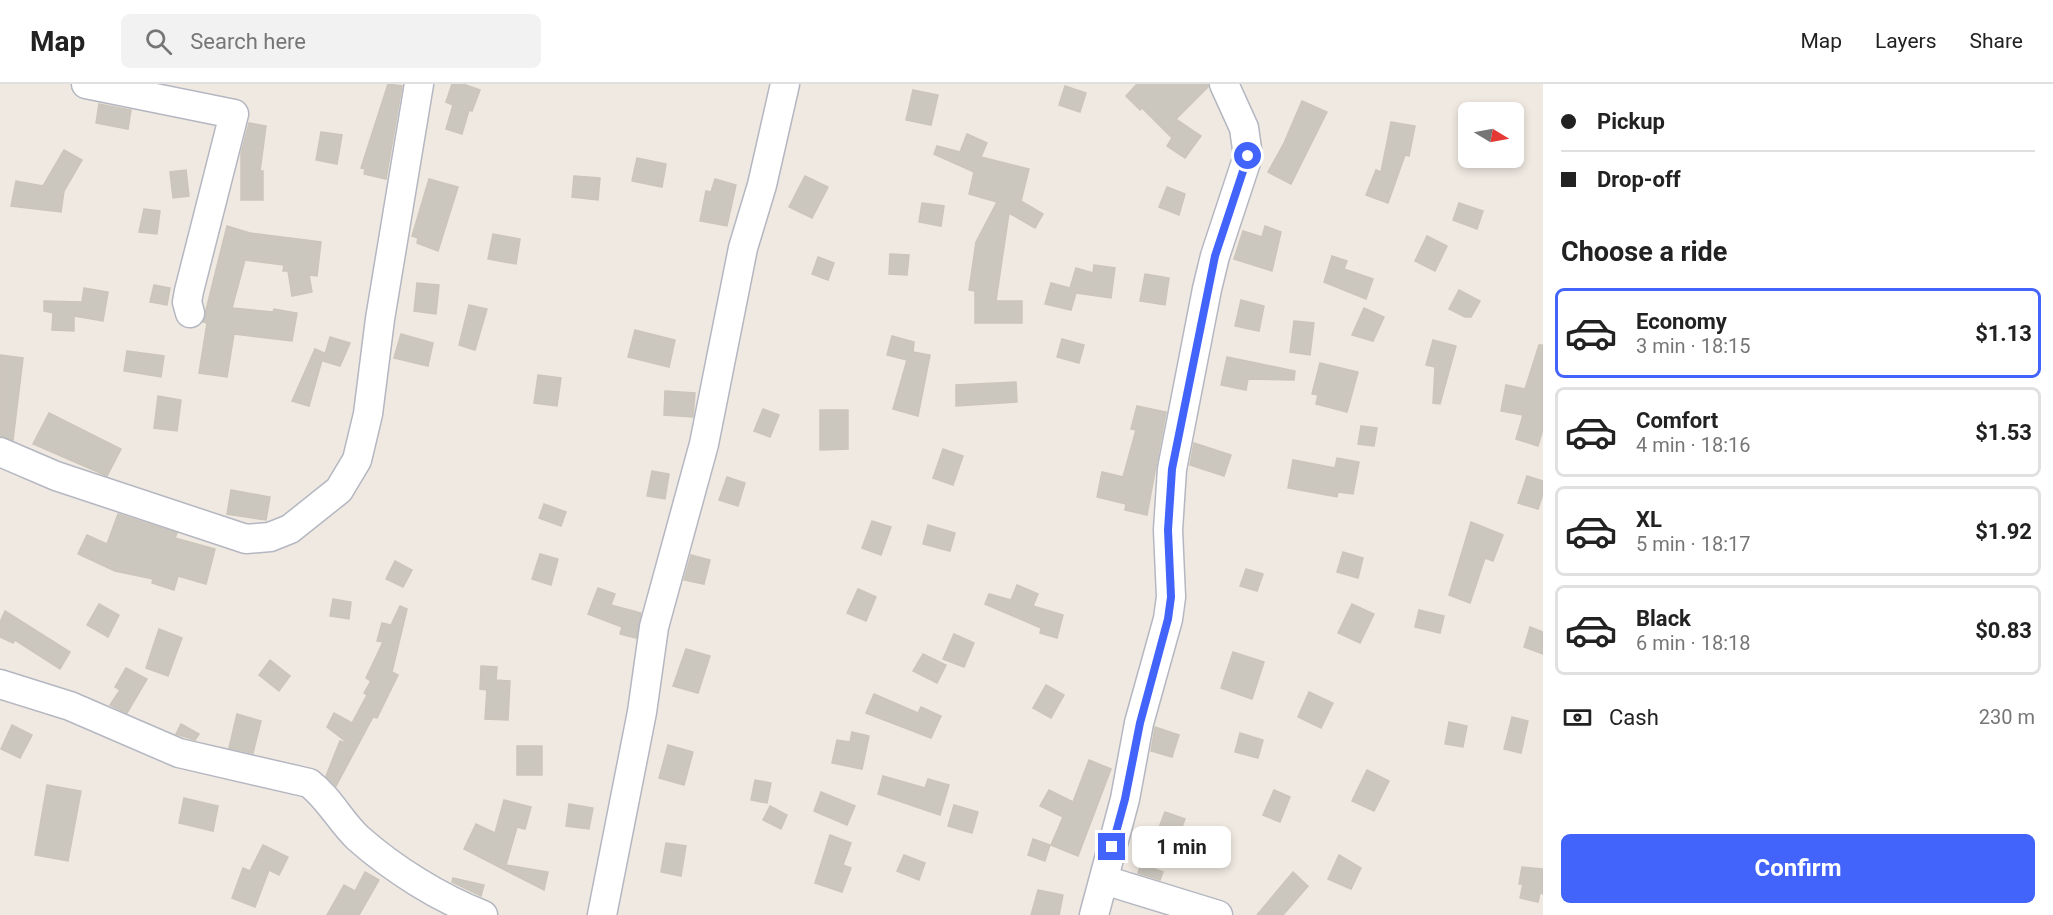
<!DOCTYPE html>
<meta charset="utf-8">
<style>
:root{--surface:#fff;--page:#f2f2f2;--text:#222;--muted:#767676;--line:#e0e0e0;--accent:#4264fb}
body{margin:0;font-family:Roboto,sans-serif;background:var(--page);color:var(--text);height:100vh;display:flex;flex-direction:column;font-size:22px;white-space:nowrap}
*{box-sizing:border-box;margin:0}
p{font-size:20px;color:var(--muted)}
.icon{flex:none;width:33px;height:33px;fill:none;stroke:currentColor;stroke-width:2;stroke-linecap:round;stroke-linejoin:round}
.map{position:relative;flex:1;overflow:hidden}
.drawer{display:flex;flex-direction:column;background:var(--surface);width:510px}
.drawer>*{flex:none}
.banner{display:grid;align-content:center;height:132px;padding:0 18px;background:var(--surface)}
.needle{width:39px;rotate:100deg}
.buttons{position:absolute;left:1458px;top:18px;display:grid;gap:12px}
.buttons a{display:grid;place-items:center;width:66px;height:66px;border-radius:9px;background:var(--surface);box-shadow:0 3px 9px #0003;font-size:30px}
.end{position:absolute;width:27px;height:27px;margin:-14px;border:8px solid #4264fb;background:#fff;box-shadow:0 0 0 3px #fff}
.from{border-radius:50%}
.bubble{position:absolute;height:42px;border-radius:9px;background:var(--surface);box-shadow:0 3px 9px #0003;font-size:20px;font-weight:700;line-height:42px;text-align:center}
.banner b{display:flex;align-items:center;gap:21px;height:57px;font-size:22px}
.banner b+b{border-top:2px solid var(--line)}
.banner i{width:15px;height:15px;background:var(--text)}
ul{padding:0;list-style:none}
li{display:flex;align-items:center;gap:18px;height:90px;margin:0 12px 9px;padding:0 6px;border:3px solid var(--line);border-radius:9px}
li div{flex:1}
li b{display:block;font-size:22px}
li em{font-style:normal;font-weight:700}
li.on{border-color:var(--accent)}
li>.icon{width:54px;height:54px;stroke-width:1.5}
h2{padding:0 18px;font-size:27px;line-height:72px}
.pay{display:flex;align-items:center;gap:15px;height:66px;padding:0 18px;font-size:22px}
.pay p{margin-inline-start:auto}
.action{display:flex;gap:12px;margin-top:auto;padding:12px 18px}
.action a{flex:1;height:69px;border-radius:9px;background:var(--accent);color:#fff;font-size:24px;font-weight:700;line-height:69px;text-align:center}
header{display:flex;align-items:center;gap:36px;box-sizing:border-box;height:84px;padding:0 30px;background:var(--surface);border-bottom:2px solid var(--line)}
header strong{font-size:28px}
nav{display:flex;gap:33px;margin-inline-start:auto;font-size:21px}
.search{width:420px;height:54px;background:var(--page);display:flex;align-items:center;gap:15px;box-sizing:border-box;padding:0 21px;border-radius:9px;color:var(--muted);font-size:22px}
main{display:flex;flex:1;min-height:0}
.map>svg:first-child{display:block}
</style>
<header>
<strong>Map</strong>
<div class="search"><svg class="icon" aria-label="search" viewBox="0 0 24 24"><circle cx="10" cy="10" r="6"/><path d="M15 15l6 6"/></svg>Search here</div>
<nav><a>Map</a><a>Layers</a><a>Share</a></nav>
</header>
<main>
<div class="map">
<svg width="1543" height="831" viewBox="0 0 1543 831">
<rect width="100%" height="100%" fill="#efe9e1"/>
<g fill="#cbc7bf" stroke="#cbc5ba" stroke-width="1.5">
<path d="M388,0L402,2L386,95L364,90L365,85L361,84Z"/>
<path d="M452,0H463L480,6L472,27L469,26L462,50L446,45L453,21L446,18Z"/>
<path d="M1137,0H1208V3L1176,35L1201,52L1185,74L1167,62L1172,54L1142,24L1140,26L1126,12Z"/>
<path d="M1065,2L1086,9L1080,28L1059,21Z"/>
<path d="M913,6L938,11L931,41L906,36Z"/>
<path d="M1302,17L1327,28L1291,100L1268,88L1284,59Z"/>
<path d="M99,20L131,26L128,45L96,39Z"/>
<path d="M1391,38L1415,42L1409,72L1405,71L1388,119L1366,111L1376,86L1381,88Z"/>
<path d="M249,39L266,42L260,87H263V116H241V69Z"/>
<path d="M321,48L342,51L337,80L316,76Z"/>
<path d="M967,50L987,59L981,73L1029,85L1021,117L1043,130L1035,144L1009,129L996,217H1022V239H975V207L969,206L976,158L997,118L969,110L974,88L934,70L937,62L960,68Z"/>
<path d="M64,66L82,76L64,107L61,128L11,122L16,97L43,102Z"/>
<path d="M637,74L666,80L662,103L632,97Z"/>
<path d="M186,86L189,112L173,114L170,88Z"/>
<path d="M574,92L600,94L598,116L572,113Z"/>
<path d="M805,92L828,103L812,134L789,123Z"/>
<path d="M429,95L458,103L438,167L417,159L418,154L412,152Z"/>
<path d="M715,95L736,101L727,142L700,137L706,107L711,108Z"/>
<path d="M1167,103L1185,110L1179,131L1159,123Z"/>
<path d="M922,119L944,122L941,142L919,138Z"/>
<path d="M1459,119L1483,127L1477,145L1453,136Z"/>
<path d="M144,125L160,127L157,150L139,148Z"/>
<path d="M227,142L250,149L321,158L317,192L309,191L312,208L292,212L288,187H283L284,181L245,176L232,224L273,228L274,225L297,229L292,257L234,250L227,293L199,289L207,239L203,238Z"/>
<path d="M1265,142L1281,148L1272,187L1234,175L1243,147L1262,153Z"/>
<path d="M493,150L520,155L516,180L488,175Z"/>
<path d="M1427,152L1447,162L1435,187L1415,177Z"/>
<path d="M890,170L909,171L907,191L889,190Z"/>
<path d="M1332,172L1347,177L1344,185L1373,195L1366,215L1324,198Z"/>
<path d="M818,173L834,179L828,196L812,190Z"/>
<path d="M1094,181L1115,184L1111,214L1076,209L1071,226L1045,220L1051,199L1070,204L1076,184L1093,189Z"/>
<path d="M1145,190L1169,194L1165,221L1140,217Z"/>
<path d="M417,199L439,201L436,230L414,227Z"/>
<path d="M154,201L170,204L167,221L150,218Z"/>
<path d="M84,204L108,208L103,237L74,232V247L52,246L53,229L44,227V217L82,218Z"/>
<path d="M1459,206L1480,217L1471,233H1465L1449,225Z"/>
<path d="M1241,216L1264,222L1259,247L1235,242Z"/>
<path d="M469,221L487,225L475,266L459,261Z"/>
<path d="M1364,224L1384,233L1373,257L1352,251Z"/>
<path d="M1294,237L1314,239L1310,271L1290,268Z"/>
<path d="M635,246L675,256L669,283L628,273Z"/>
<path d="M401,250L433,259L428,282L394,274Z"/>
<path d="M892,252L914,258L913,268L930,271L918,332L893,325L907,276L887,271Z"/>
<path d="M330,253L350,259L340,282L323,277Z"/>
<path d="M1062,255L1084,261L1079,279L1057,273Z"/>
<path d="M1433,256L1456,262L1440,320L1433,319L1435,283L1426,281Z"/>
<path d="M1539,261H1543V345L1538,362L1516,355L1523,331L1501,327L1506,301L1525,305Z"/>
<path d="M315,265L324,269L309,322L292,317Z"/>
<path d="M127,267L164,272L161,293L124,287Z"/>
<path d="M0,271L23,274L13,356L0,352Z"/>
<path d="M1227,273L1295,287L1294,296L1248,295L1246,306L1221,301Z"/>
<path d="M1320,279L1358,288L1347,328L1316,320L1318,311L1312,310Z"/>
<path d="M538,291L561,294L557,322L534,319Z"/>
<path d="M1016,298L1017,318L956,322V301Z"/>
<path d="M665,307L695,309L693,333L664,331Z"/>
<path d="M158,312L181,316L177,347L154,344Z"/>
<path d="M1137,322L1166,328L1147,431L1125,426L1126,420L1097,413L1102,388L1123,393L1136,346L1131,345Z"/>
<path d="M763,325L779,331L770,353L754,347Z"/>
<path d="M820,326H848V365L820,366Z"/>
<path d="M49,329L121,365L107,392L33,360Z"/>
<path d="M1361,342L1377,344L1374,362L1358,360Z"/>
<path d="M1194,359L1231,371L1224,392L1190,381Z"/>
<path d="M943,365L963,372L953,401L933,394Z"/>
<path d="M1337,374L1359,378L1353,410L1338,408L1337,413L1288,404L1293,376L1335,384Z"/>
<path d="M652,387L669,390L665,415L647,412Z"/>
<path d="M1527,392L1543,397V410L1538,425L1518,419Z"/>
<path d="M727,393L745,399L738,422L719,416Z"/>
<path d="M231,406L270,413L266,436L227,430Z"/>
<path d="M544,420L566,428L561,442L539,434Z"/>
<path d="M118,430L177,449L175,454L215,465L206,500L178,492L174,506L152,499L153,495L115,487L78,470L87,451L107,460Z"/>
<path d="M872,437L891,443L881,471L862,464Z"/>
<path d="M1471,438L1503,451L1493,477L1485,474L1470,519L1449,511Z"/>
<path d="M928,441L955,449L950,467L923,460Z"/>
<path d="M1343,468L1363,474L1358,494L1337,488Z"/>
<path d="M540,470L558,475L551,501L532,495Z"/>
<path d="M691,471L710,476L704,500L684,496Z"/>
<path d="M395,477L412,486L403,503L386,495Z"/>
<path d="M1246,485L1263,490L1257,507L1240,502Z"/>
<path d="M1017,501L1038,510L1033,522L1063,531L1057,554L1040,549L1041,544L985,520L989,510L1011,516Z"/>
<path d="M598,504L615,510L611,521L641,529L636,554L620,550L622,543L588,530Z"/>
<path d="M858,505L876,513L866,537L847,529Z"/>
<path d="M333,515L351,518L349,535L330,532Z"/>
<path d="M99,520L119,531L108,553L87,541Z"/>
<path d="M1352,520L1374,530L1360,559L1338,549Z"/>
<path d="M400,522L407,525L392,588L398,591L377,634L373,633L336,702L326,692L340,657L349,660L327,643L334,629L352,639L367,611L364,609L371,597L366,594L383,558L377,557L382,539L391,541Z"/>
<path d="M1419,526L1444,532L1440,549L1415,543Z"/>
<path d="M5,527L70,568L60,585L15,556L13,559L0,553V538Z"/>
<path d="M1530,543L1543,548V570L1524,563Z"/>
<path d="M159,545L182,554L168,592L146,584Z"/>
<path d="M954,550L974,559L964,583L943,575Z"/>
<path d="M686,565L710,572L698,609L673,602Z"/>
<path d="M1233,568L1264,578L1252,615L1221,604Z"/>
<path d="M923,570L946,581L937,599L913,587Z"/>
<path d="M270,576L290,592L279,607L259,591Z"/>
<path d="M481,582L497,583L496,596L510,597L508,636L485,635L487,606L480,605Z"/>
<path d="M126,584L147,595L127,629L110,621L120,606L115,603Z"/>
<path d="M1046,601L1064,611L1051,634L1033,624Z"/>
<path d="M1309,608L1333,619L1321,644L1298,633Z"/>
<path d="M874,610L918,629L921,623L941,632L931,654L866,629Z"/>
<path d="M237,630L261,637L253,669L229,664Z"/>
<path d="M1512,633L1528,637L1521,669L1504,665Z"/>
<path d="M1449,638L1467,642L1463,663L1445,660Z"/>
<path d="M181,640L199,650L195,656L176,650Z"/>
<path d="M12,641L32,651L20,674L1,665Z"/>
<path d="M1155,643L1179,651L1172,673L1151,667Z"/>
<path d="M852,648L869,652L862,685L832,679L837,656L850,658Z"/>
<path d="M1240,649L1263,656L1258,674L1235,668Z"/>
<path d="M668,661L693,668L684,701L659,694Z"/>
<rect x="517" y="662" width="25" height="29"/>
<path d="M1089,676L1111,685L1078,772L1051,761L1063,733L1040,722L1049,706L1073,718Z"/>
<path d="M1367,686L1389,697L1374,727L1352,717Z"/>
<path d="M883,692L925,704L928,695L949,701L940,731L878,710Z"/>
<path d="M755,696L771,699L767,719L751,716Z"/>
<path d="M47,701L81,707L68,777L35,771Z"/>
<path d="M1274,706L1290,713L1280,738L1263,731Z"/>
<path d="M821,708L855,722L847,741L814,727Z"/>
<path d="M184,714L218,722L213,747L179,739Z"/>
<path d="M504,716L531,723L525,745L517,743L506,781L548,788L544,806L464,765L476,740L495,749Z"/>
<path d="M569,720L593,724L589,745L566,742Z"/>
<path d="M954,721L978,728L972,749L948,742Z"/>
<path d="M770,722L787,731L781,745L763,736Z"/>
<path d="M1165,728L1185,735L1176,759L1156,751Z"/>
<path d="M830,751L851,759L843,781L851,784L842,808L815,799Z"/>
<path d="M1033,755L1050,761L1045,777L1028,771Z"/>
<path d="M666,759L686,762L681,792L661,788Z"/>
<path d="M263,761L288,773L279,791L269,786L255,823L232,814L243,784L250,787Z"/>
<path d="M904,771L925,779L919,796L897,787Z"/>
<path d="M1339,771L1361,784L1351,805L1328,795Z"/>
<path d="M1141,780L1163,788L1160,796L1138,789Z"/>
<path d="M1522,783L1543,785V810L1540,809L1538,818L1520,814L1523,800H1519Z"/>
<path d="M365,788L379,796L359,831H327L344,801L355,807Z"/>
<path d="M1293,788L1308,802L1283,831H1257Z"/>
<path d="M453,794L484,801L481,812L452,798Z"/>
<path d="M1038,806L1063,811L1059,831H1031Z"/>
</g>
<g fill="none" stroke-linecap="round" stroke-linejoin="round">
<defs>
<g id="minor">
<path d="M86,0L234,30L189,207L187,218L190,229"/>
<path d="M0,368L56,392L246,455L270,453L290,445L339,406L357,376L368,330L380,235L419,0"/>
<path d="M0,600L70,622L179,669L309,699C329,714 340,737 358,754C393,785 439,814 483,831"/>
<path d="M1104,796L1218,831"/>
<path d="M602,831L642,628L654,543L704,360L743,164L762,101L785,0"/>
<path d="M1094,831L1125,715L1139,639L1168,535L1171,513L1168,446L1172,385L1207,205L1215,172L1248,72L1244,44L1224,0"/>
</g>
</defs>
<use href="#minor" stroke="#b4b7c1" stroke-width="31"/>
<use href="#minor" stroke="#fff" stroke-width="28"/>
</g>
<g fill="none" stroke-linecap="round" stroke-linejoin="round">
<path stroke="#4264fb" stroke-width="8" d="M1112,763L1125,715L1140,639L1168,535L1171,513L1168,446L1172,385L1215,172L1248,72"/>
</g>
</svg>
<div class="buttons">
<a><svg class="needle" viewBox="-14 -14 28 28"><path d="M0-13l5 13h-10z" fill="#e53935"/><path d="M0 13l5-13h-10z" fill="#767676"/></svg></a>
</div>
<i class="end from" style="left:1248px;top:72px"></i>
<i class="end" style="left:1112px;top:763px"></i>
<div class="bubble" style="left:1132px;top:742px;width:99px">1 min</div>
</div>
<section class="drawer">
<div class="banner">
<b><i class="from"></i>Pickup</b>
<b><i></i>Drop-off</b>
</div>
<h2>Choose a ride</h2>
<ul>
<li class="on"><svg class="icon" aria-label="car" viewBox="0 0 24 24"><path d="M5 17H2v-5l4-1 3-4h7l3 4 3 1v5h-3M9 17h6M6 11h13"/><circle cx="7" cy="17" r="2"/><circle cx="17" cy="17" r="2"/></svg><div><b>Economy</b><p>3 min · 18:15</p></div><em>$1.13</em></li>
<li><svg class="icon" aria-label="car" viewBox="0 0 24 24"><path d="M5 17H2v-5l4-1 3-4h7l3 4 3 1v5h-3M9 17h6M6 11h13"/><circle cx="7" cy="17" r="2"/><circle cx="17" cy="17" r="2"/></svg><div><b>Comfort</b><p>4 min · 18:16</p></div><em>$1.53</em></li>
<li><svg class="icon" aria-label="car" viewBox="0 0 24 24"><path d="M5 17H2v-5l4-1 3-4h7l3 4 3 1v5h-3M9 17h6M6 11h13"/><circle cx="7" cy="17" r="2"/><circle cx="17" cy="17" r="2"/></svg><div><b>XL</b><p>5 min · 18:17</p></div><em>$1.92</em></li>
<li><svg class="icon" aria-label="car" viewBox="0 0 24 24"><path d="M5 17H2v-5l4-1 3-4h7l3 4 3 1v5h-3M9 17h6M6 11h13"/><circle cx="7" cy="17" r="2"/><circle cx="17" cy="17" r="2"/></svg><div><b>Black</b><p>6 min · 18:18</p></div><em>$0.83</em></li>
</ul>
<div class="pay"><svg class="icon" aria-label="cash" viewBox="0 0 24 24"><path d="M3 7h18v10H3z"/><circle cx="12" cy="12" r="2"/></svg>Cash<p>230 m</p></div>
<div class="action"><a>Confirm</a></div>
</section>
</main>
